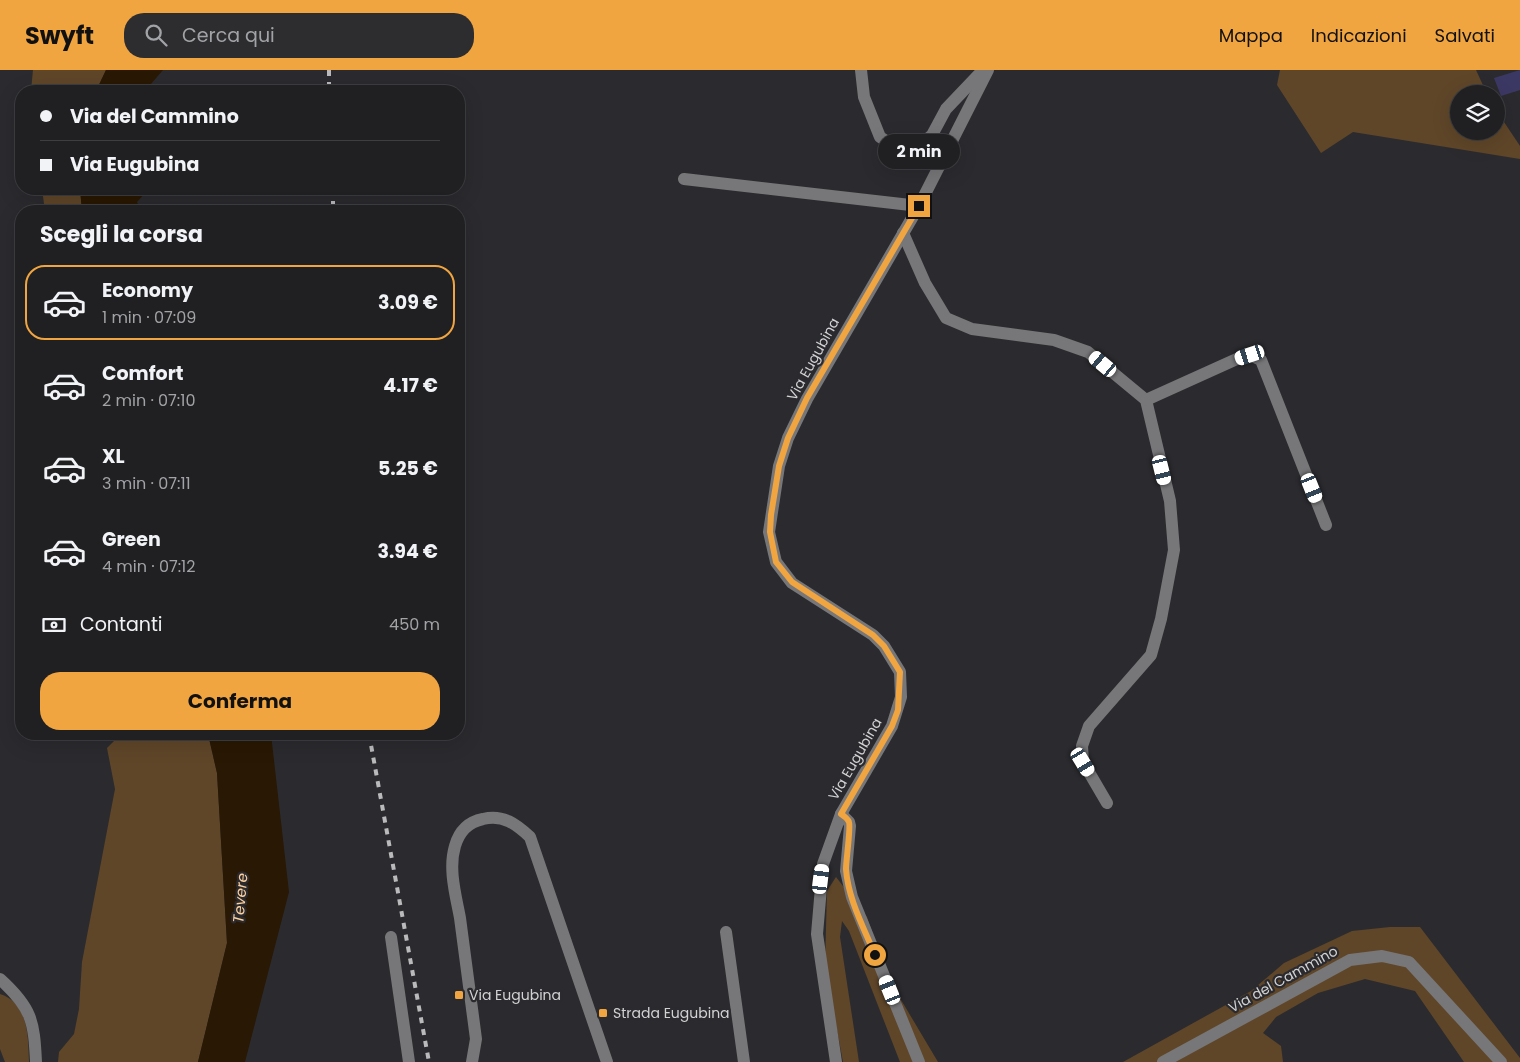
<!DOCTYPE html>
<html lang="it">
<meta charset="utf-8">
<style>
:root{--surface:#202023;--page:#2d2d30;--text:#f1f3f6;--muted:#a2a3a6;--line:#3d3e41;--accent:#f1a540}
body{margin:0;font-family:Poppins,sans-serif;background:var(--page);color:var(--text);height:100vh;display:flex;flex-direction:column;font-size:19px;white-space:nowrap}
*{box-sizing:border-box;margin:0}
p{font-size:16px;color:var(--muted)}
.icon{flex:none;width:28px;height:28px;fill:none;stroke:currentColor;stroke-width:2;stroke-linecap:round;stroke-linejoin:round}
.map{position:relative;flex:1;overflow:hidden}
.sheet{position:absolute;left:15px;top:135px;width:450px;height:535px;display:flex;flex-direction:column;background:var(--surface);border-radius:20px;box-shadow:0 5px 20px #0002,0 0 0 1px var(--line)}
.sheet>*{flex:none}
.banner{position:absolute;left:15px;top:15px;width:450px;height:110px;border-radius:20px;box-shadow:0 5px 20px #0002,0 0 0 1px var(--line);display:grid;align-content:center;height:110px;padding:0 25px;background:var(--surface)}
.tools{position:absolute;left:1450px;top:15px;display:grid;gap:10px}
.tools a{display:grid;place-items:center;width:55px;height:55px;border-radius:50%;background:var(--surface);box-shadow:0 5px 20px #0002,0 0 0 1px var(--line);font-size:25px}
.end{position:absolute;width:22px;height:22px;margin:-11px;border:6px solid #f1a540;background:#111;box-shadow:0 0 0 2px #111}
.from{border-radius:50%}
.bubble{position:absolute;height:35px;border-radius:18px;background:var(--surface);box-shadow:0 5px 20px #0002,0 0 0 1px var(--line);font-size:16px;font-weight:700;line-height:35px;text-align:center}
.car{position:absolute;width:15px;height:30px;margin:-15px -8px;border-radius:6px;box-shadow:0 0 4px 1px #0007;background:linear-gradient(#fff 24%,#345 0 40%,#fff 0 76%,#345 0 86%,#fff 0)}
.banner b{display:flex;align-items:center;gap:18px;height:48px;font-size:19px}
.banner b+b{border-top:1px solid var(--line)}
.banner i{width:12px;height:12px;background:var(--text)}
ul{padding:0;list-style:none}
li{display:flex;align-items:center;gap:15px;height:75px;margin:0 10px 8px;padding:0 15px;border:2px solid transparent;border-radius:20px}
li div{flex:1}
li b{display:block;font-size:19px}
li em{font-style:normal;font-weight:700}
li.on{border-color:var(--accent)}
li>.icon{width:45px;height:45px;stroke-width:1.5}
h2{padding:0 25px;font-size:22px;line-height:60px}
.pay{display:flex;align-items:center;gap:12px;height:55px;padding:0 25px;font-size:19px}
.pay p{margin-inline-start:auto}
.cta{display:flex;gap:10px;margin-top:auto;padding:10px 25px}
.cta a{flex:1;height:58px;border-radius:20px;background:var(--accent);color:#111;font-size:20px;font-weight:700;line-height:58px;text-align:center}
header{display:flex;align-items:center;gap:30px;box-sizing:border-box;height:70px;padding:0 25px;background:var(--accent);color:#111}
header strong{font-size:24px}
nav{display:flex;gap:28px;margin-inline-start:auto;font-size:18px}
.search{width:350px;height:45px;background:var(--page);display:flex;align-items:center;gap:12px;box-sizing:border-box;padding:0 18px;border-radius:20px;color:var(--muted);font-size:19px}
.map>svg:first-child{display:block}
</style>
<header>
<strong>Swyft</strong>
<div class="search"><svg class="icon" aria-label="search" viewBox="0 0 24 24"><circle cx="10" cy="10" r="6"/><path d="M15 15l6 6"/></svg>Cerca qui</div>
<nav><a>Mappa</a><a>Indicazioni</a><a>Salvati</a></nav>
</header>
<div class="map">
<svg width="1520" height="992" viewBox="0 0 1520 992">
<rect width="100%" height="100%" fill="#2b2b2f"/>
<g fill="#5f4629">
<path d="M33,0H106L96,21H31Z"/>
<path d="M1280,0H1476L1487,24H1459V61H1496V40L1520,76V89L1353,62L1321,83L1277,15Z"/>
<path d="M42,119H80L82,141H45Z"/>
<path d="M116,664H208L217,703L227,873L198,992H58L59,982L74,964L79,939L82,892L115,719L107,678L119,666Z"/>
<path d="M836,807L867,847L888,908L938,992H900L849,861L842,851L840,867L859,992H843L825,896L827,821Z"/>
<path d="M1390,857H1420L1520,988V992H1464L1415,921L1365,909L1318,923L1276,947L1263,963L1281,976L1283,992H1123L1251,921L1284,893L1352,861Z"/>
<path d="M0,924C29,933 28,967 29,992H5L0,979Z"/>
</g>
<g fill="#291803">
<path d="M106,0H163L145,21H96Z"/>
<path d="M80,119H149L137,132L141,141H82Z"/>
<path d="M208,664H271L289,822L245,992H198L227,873L217,703Z"/>
</g>
<path fill="#3c3864" d="M1520,0V20L1501,26L1494,8Z"/>
<g fill="none" stroke-linecap="round" stroke-linejoin="round">
<g stroke="#777779" stroke-width="12">
<path d="M861,0L864,27L880,67L900,80L916,79L932,65L946,39L983,0"/>
<path d="M684,109L919,136"/>
<path d="M903,163L925,213L946,248L972,259L1054,270L1088,282L1146,330L1170,431L1174,480L1161,549L1151,585L1089,656L1082,676L1083,692L1107,733"/>
<path d="M1146,330L1239,288L1250,285L1261,290L1326,455"/>
<path d="M841,744L849,752L850,756L846,801L852,827L919,992"/>
<path d="M726,862L744,992"/>
<path d="M391,867L409,992"/>
<path d="M0,909C32,938 34,951 36,992"/>
<path d="M472,992L476,969C471,929 465,888 460,848C456,826 448,799 455,776C459,762 468,752 483,749C503,744 516,754 530,767L607,992"/>
<path d="M836,992L817,864L823,794L841,744L892,656L901,627L900,602L884,576L873,565L792,513L776,492L769,462L779,396L788,368L807,329L919,136L988,0"/>
<path d="M1163,992L1350,890L1382,886L1409,892L1501,992"/>
</g>
<g stroke="#bababc" stroke-width="4" stroke-dasharray="6 6" stroke-linecap="butt">
<path d="M329,0V21"/>
<path d="M333,119V141"/>
<path d="M369,664L429,992"/>
</g>
</g>
<g fill="none" stroke-linecap="round" stroke-linejoin="round">
<path stroke="#f1a540" stroke-width="6" d="M875,885C864,858 848,829 846,799C846,790 851,757 849,752C848,749 844,746 841,744L892,656L898,640L900,602L884,576L873,565L792,512L776,492L770,462L771,445L779,396L788,368L807,328L919,136"/>
</g>
<g fill="#f1a540" stroke="#2b2b2f" stroke-width="2">
<rect x="454" y="920" width="10" height="10" rx="2.5"/>
<rect x="598" y="938" width="10" height="10" rx="2.5"/>
</g>
<g text-anchor="middle" dominant-baseline="central" stroke-width="4.5" stroke-linejoin="round" paint-order="stroke">
<g font-size="14" fill="#d2d2d4" stroke="#2b2b2f">
<text transform="translate(813 289) rotate(-61)">Via Eugubina</text>
<text transform="translate(855 689) rotate(-60)">Via Eugubina</text>
<text transform="translate(1283 909) rotate(-29)">Via del Cammino</text>
</g>
<g font-size="14" fill="#d2d2d4" stroke="#2b2b2f" text-anchor="start">
<text x="469" y="925">Via Eugubina</text>
<text x="613" y="943">Strada Eugubina</text>
</g>
<g font-size="15" font-style="italic" fill="#fdd09d" stroke="#2b2b2f">
<text transform="translate(240 828) rotate(-85)">Tevere</text>
</g>
</g>
</svg>
<div class="tools">
<a><svg class="icon" aria-label="layers" viewBox="0 0 24 24"><path d="M12 4l9 5-9 5-9-5zM3 14l9 5 9-5"/></svg></a>
</div>
<i class="end from" style="left:875px;top:885px"></i>
<i class="end" style="left:919px;top:136px"></i>
<div class="bubble" style="left:878px;top:64px;width:82px">2 min</div>
<i class="car" style="left:1250px;top:285px;rotate:252deg"></i>
<i class="car" style="left:1103px;top:294px;rotate:310deg"></i>
<i class="car" style="left:1162px;top:400px;rotate:166deg"></i>
<i class="car" style="left:1312px;top:418px;rotate:158deg"></i>
<i class="car" style="left:1083px;top:692px;rotate:149deg"></i>
<i class="car" style="left:821px;top:809px;rotate:7deg"></i>
<i class="car" style="left:890px;top:920px;rotate:338deg"></i>
<div class="banner">
<b><i class="from"></i>Via del Cammino</b>
<b><i></i>Via Eugubina</b>
</div>
<section class="sheet">
<h2>Scegli la corsa</h2>
<ul>
<li class="on"><svg class="icon" aria-label="car" viewBox="0 0 24 24"><path d="M5 17H2v-5l4-1 3-4h7l3 4 3 1v5h-3M9 17h6M6 11h13"/><circle cx="7" cy="17" r="2"/><circle cx="17" cy="17" r="2"/></svg><div><b>Economy</b><p>1 min · 07:09</p></div><em>3.09 €</em></li>
<li><svg class="icon" aria-label="car" viewBox="0 0 24 24"><path d="M5 17H2v-5l4-1 3-4h7l3 4 3 1v5h-3M9 17h6M6 11h13"/><circle cx="7" cy="17" r="2"/><circle cx="17" cy="17" r="2"/></svg><div><b>Comfort</b><p>2 min · 07:10</p></div><em>4.17 €</em></li>
<li><svg class="icon" aria-label="car" viewBox="0 0 24 24"><path d="M5 17H2v-5l4-1 3-4h7l3 4 3 1v5h-3M9 17h6M6 11h13"/><circle cx="7" cy="17" r="2"/><circle cx="17" cy="17" r="2"/></svg><div><b>XL</b><p>3 min · 07:11</p></div><em>5.25 €</em></li>
<li><svg class="icon" aria-label="car" viewBox="0 0 24 24"><path d="M5 17H2v-5l4-1 3-4h7l3 4 3 1v5h-3M9 17h6M6 11h13"/><circle cx="7" cy="17" r="2"/><circle cx="17" cy="17" r="2"/></svg><div><b>Green</b><p>4 min · 07:12</p></div><em>3.94 €</em></li>
</ul>
<div class="pay"><svg class="icon" aria-label="cash" viewBox="0 0 24 24"><path d="M3 7h18v10H3z"/><circle cx="12" cy="12" r="2"/></svg>Contanti<p>450 m</p></div>
<div class="cta"><a>Conferma</a></div>
</section>
</div>
